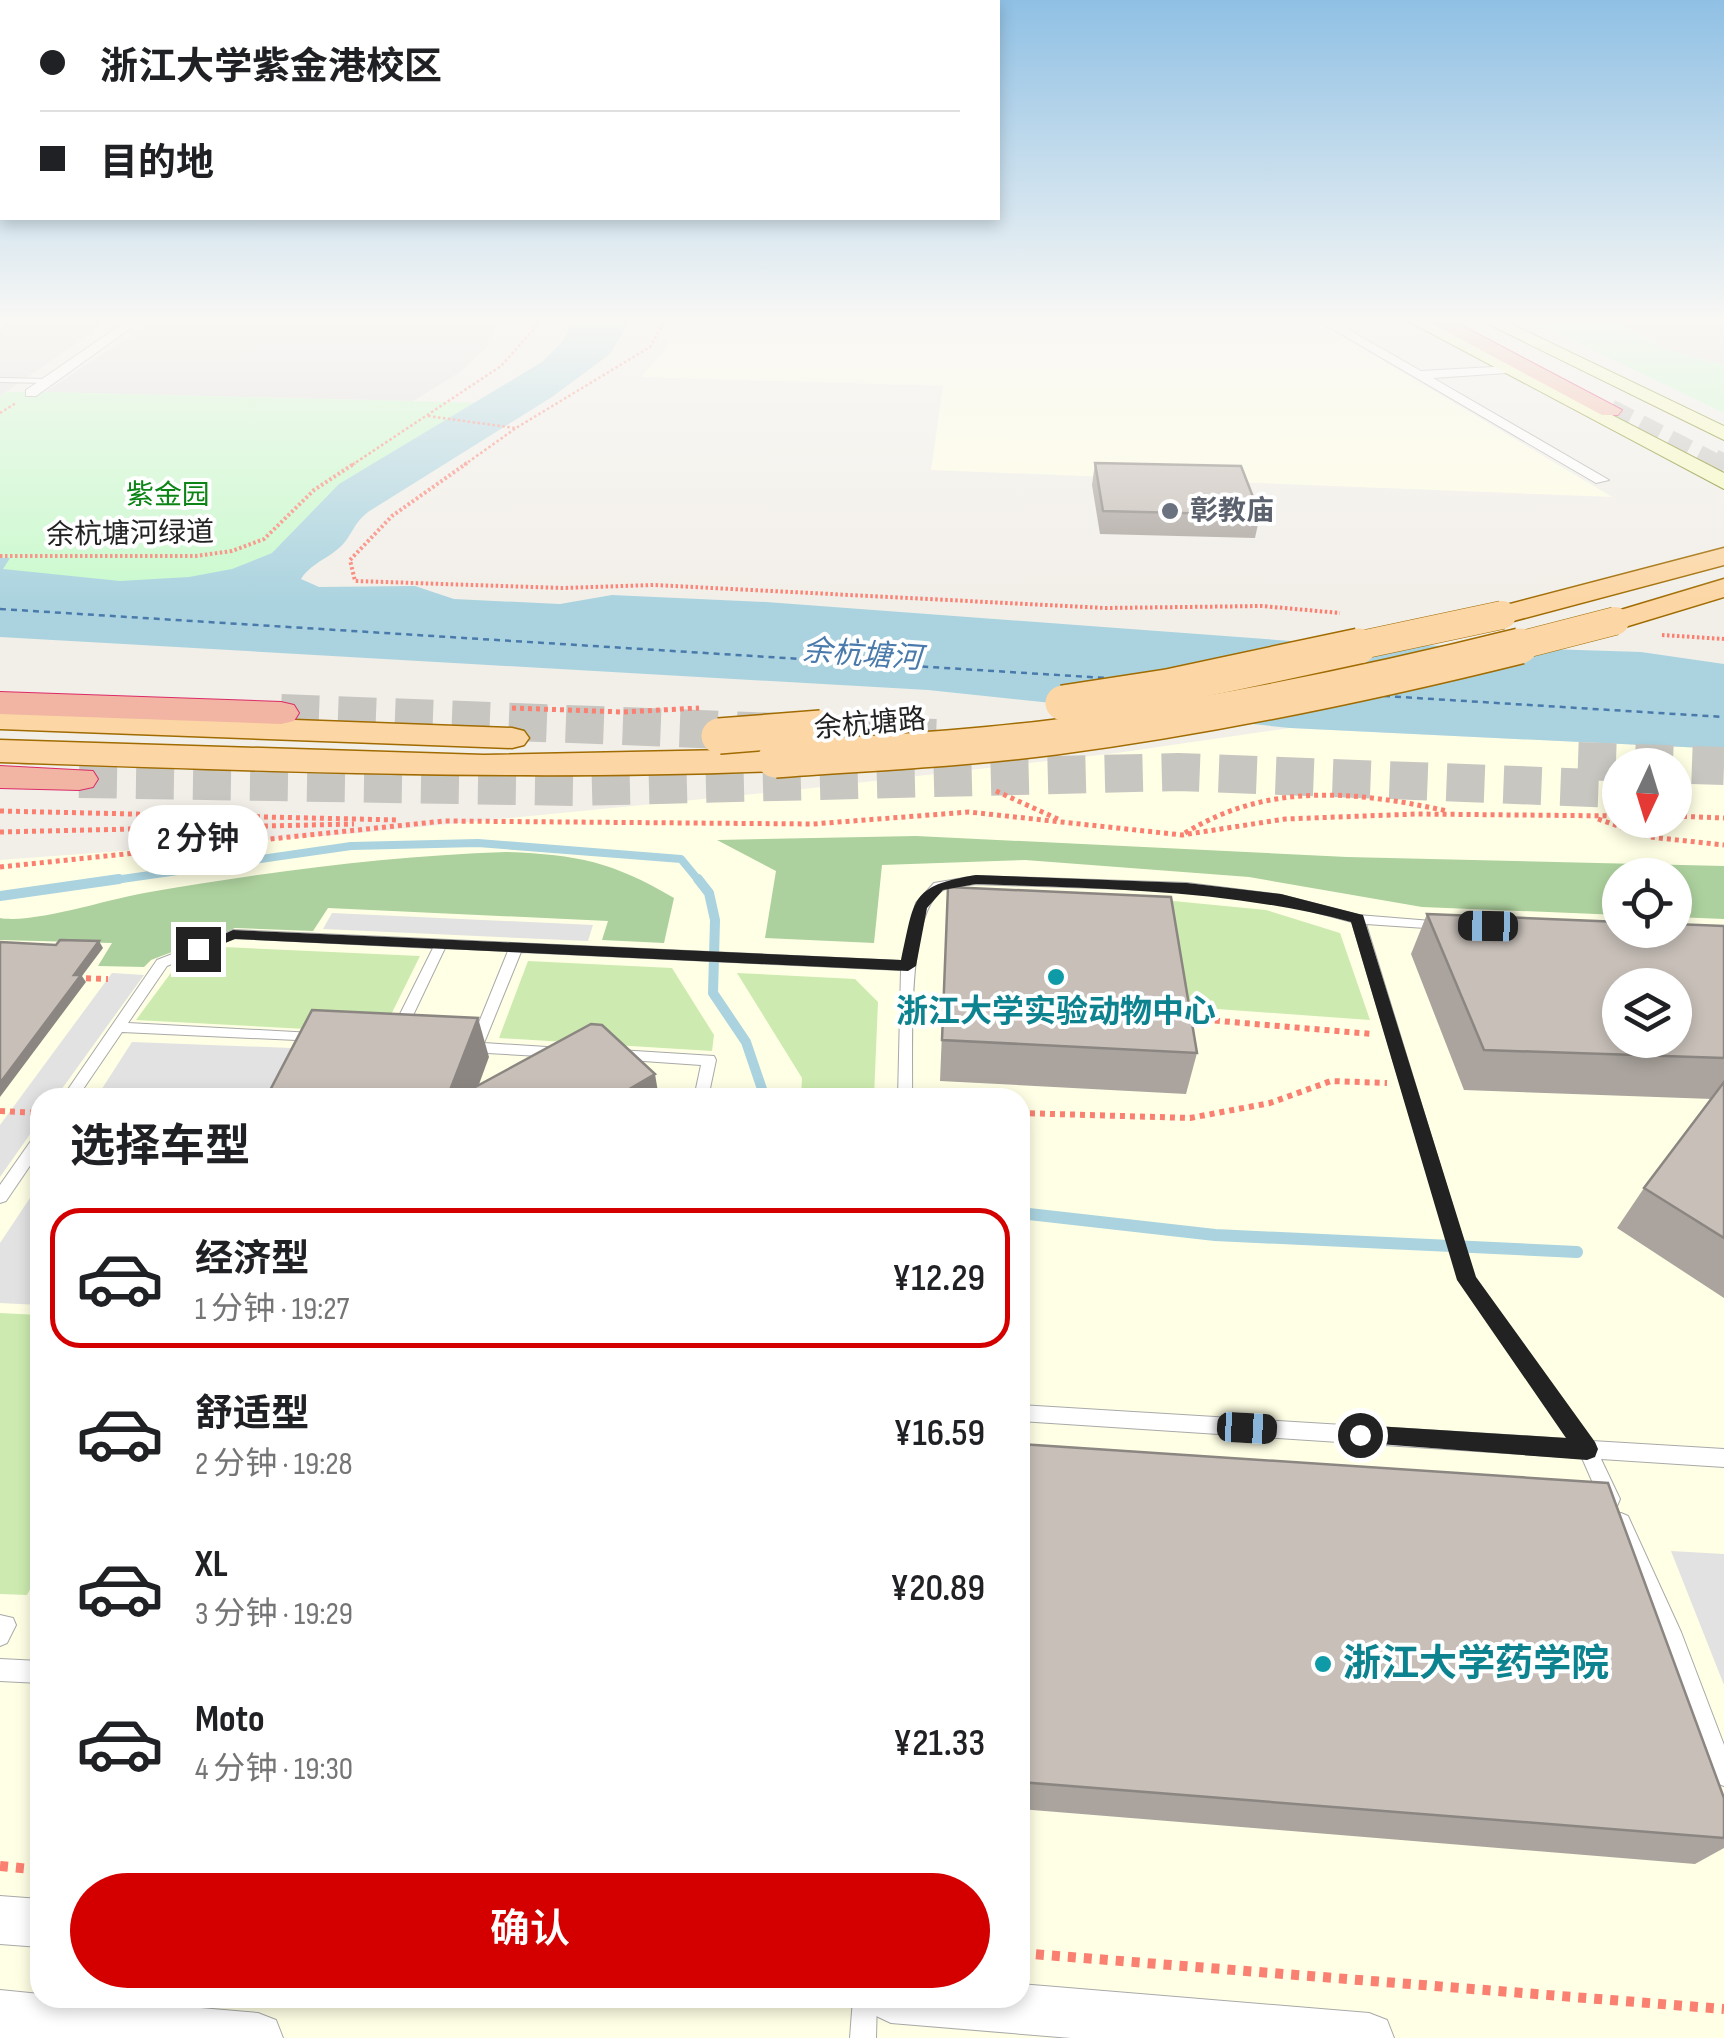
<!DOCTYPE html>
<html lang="zh">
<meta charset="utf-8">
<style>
:root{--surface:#fff;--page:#f6f6f6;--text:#202124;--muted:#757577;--line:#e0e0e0;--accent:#d40000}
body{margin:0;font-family:"Sofia Sans Condensed","Noto Sans SC",sans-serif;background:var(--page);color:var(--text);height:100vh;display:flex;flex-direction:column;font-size:38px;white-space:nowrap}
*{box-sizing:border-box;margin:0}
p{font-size:32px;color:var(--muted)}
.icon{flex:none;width:55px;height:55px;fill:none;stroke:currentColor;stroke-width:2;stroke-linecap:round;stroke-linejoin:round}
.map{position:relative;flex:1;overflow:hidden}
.drawer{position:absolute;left:30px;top:1088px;width:1000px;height:920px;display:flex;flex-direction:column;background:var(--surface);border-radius:30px;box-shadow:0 5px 15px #0003}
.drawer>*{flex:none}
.hud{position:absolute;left:0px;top:0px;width:1000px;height:220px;box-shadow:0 5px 15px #0003;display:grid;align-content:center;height:220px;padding:0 40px;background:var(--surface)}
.needle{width:65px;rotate:184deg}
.controls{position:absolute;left:1602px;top:748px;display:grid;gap:20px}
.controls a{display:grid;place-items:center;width:90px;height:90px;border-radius:50%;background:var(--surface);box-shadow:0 5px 15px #0003;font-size:50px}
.end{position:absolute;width:45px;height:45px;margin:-22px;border:12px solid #222;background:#fff;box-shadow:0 0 0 5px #fff}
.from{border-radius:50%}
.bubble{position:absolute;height:70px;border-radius:35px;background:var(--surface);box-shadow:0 5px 15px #0003;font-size:32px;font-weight:600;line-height:70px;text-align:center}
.car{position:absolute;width:30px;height:60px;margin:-30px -15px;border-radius:12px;box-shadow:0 0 8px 2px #0007;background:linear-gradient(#222 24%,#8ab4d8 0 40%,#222 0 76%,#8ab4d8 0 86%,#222 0)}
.hud b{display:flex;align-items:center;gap:35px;height:95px;font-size:38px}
.hud b+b{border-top:2px solid var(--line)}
.hud i{width:25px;height:25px;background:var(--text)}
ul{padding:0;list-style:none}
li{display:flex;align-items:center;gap:30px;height:140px;margin:0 20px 15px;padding:0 20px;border:5px solid transparent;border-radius:30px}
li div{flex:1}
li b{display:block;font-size:38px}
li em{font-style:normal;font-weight:600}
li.current{border-color:var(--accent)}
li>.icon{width:90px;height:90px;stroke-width:1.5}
h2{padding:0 40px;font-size:45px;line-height:120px}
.cta{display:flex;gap:20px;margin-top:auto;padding:20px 40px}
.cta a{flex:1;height:115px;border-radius:60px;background:var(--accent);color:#fff;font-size:40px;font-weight:600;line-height:115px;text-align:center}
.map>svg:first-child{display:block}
</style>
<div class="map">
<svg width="1724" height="2038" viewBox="0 0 1724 2038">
<rect width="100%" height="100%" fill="#f2efe9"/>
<g fill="#e0dfdf">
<path d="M0,320H110L0,396Z"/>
<path d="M154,320H499L485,349L459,373L413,401L45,392Z"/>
<path d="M1609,320H1724V365L1666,350Z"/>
</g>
<g fill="#ffffe5" fill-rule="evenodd">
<path d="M680,320H1315L1612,497L931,470L943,386L641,377L666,349Z"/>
<path d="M1290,728L1724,749V2038H0V860L349,834L795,790L1117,753ZM1620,765H1675V820H1620ZM1620,875H1675V930H1620ZM1620,985H1675V1040H1620ZM40,1098H1020V1998H40Z"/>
</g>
<g fill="#cdebb0">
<path d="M1122,896L1266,910L1340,933L1370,1020L1190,1007L1173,929Z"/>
<path d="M223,947L420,956L382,1033L136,1020L176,966Z"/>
<path d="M528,961L672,968L714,1035L712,1051L499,1038Z"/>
<path d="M737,973L855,979L878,1002L874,1097H801L802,1078Z"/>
<path d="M0,1313L40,1315V1571L27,1595L0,1594Z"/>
</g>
<g fill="#add19e">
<path d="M916,836L1347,857L1724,866V919L1675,917V875H1620V915L1422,907L1249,877L1025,860L882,865L874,943L765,938L776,871L717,840Z"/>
<path d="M506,852C577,855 611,861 674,898L664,943L602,940L608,921L328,908L313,931L235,928L151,960L144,967L98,966L112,943L0,940V918C35,924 111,898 150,892C267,872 387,856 506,852Z"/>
</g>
<g fill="#c8facc">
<path d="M1530,320H1613L1666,350L1724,365V413Z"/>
<path d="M5,392H45L486,403L276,559L188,596L0,584V396Z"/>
</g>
<g fill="#e2e2e2">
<path d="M332,913L593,925L588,941L323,929Z"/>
<path d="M112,973L144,975L56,1097L40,1098V1120L0,1177V1125Z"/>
<path d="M132,1042L317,1049L292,1097L96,1098Z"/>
<path d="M40,1183V1305L0,1303V1243Z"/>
<path d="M1671,1551L1724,1554V1685Z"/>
</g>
<path fill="#aad3df" d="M574,320H630L610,354L552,397L368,512C357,521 356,525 349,536C338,556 313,560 301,579L319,587L415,586L454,599L560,604L612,595L766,602L1291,641L1641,652L1724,664V749L1290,728L928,690L0,637V558H10L3,569L120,581L189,577L232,569L272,553L339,484L542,362L562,342Z"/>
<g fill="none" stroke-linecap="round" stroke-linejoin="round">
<path stroke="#aad3df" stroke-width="8" d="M101,882L351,846L478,843L681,859L700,882"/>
<g stroke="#aad3df" stroke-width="10">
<path d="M698,879L709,893L715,920L713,993L746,1042L765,1098"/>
<path d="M0,896L119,879"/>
</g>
<path stroke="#aad3df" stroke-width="12" d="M1020,1213L1215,1235L1577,1252"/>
<g stroke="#4a7aab" stroke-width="2.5" stroke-dasharray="6 5" stroke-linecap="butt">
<path d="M0,609L1106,678"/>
<path d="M1384,696L1724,717"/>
</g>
<path stroke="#c8c6c1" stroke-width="22" stroke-dasharray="22 11" stroke-linecap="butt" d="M1610,410L1716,465"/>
<path stroke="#c8c6c1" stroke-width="29" stroke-dasharray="29 15" stroke-linecap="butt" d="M1712,463L1724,469"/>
<g stroke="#c8c6c1" stroke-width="38" stroke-dasharray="38 19" stroke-linecap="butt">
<path d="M281,713L936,738"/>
<path d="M1578,761L1724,766"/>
<path d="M79,779L577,787L1178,772L1620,789"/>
</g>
<defs>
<g id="service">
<path d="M4,320H10L0,330V324Z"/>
<path d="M0,378L48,379L51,381L48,383L0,382Z"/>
<path d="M976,876L1187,883L1281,895L1358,915L1444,922L1446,925L1440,929L1366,924L1474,1277L1592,1441L1724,1449V1467L1601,1459L1620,1499L1617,1506L1610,1508L1603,1506L1582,1458L1020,1421V1405L1569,1439L1459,1280L1352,922L1281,903L1187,891L976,884C965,886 947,885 939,893C906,921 913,1053 912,1098H898L901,970L521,952L484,1043L562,1048L564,1052L557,1057L469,1052L462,1047L464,1043L471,1042L508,951L445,948L407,1028L400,1033L393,1028L433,948L234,938L167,966L128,1023L313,1033L318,1035L320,1038L318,1041L122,1032L77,1098H62L157,960L233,930L902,961L916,903L934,883Z"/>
<path d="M619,1050L714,1056L716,1060L708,1098H694L701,1065L614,1059L612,1055L614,1051Z"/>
<path d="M40,1133V1151L6,1201L0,1203V1185L35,1135Z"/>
<path d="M1621,1513L1628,1516L1681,1632L1724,1745V1786L1716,1783L1665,1642L1611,1523L1614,1516Z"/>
<path d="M0,1615L13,1618L16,1625L7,1643L0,1646Z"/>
<path d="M0,1659L40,1661V1683L0,1681Z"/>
<path d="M853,1998H877L876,2038H850Z"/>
</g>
<g id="minor">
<path d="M128,320H142L36,396H26V390Z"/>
<path d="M1317,320H1332L1421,371L1511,366V372L1506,373L1433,378L1609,480L1596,483Z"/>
<path d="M0,1896L40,1899V1947L0,1944Z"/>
<path d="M1020,1984L1369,2013L1387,2020L1394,2038H1071L891,2023L874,2015L866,1998H1020Z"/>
<path d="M0,1990L40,1994V1998H84L258,2013L276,2020L283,2038H0Z"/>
</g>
<g id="secondary">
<path d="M1406,320H1428L1724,473V489Z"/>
<path d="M1480,320H1503L1724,426V440Z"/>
</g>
<g id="primary">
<path d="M1724,548V565L1502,624L1491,621L1487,615L1491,609Z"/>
<path d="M1724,579V597L1615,630L1604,627L1600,621L1604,615Z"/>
<path d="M0,709L512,728L524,731L529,738L524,745L512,748L0,729Z"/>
<path d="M0,740L484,755L775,749L788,752L793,760L788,768L775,771C516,781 258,771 0,762Z"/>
</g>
<g id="trunk">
<path d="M1425,320H1451L1622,410L1618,415H1602Z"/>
<path d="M0,692L281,702L294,705L299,713L294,721L281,724L0,714Z"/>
<path d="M0,766L93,771L98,779L93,787L79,790L0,788Z"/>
</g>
</defs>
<use href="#service" stroke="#a9a9a9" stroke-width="2"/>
<use href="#minor" stroke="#a9a9a9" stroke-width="2"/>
<use href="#secondary" stroke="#707d05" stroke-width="2"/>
<use href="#primary" stroke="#a06b00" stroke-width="3"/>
<use href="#trunk" stroke="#dc2a67" stroke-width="2"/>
<g stroke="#fa8072" stroke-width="2.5" stroke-dasharray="2.5 2.5" stroke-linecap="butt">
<path d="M0,413L16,403"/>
<path d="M428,416L515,428"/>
<path d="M352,465L501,366L542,320"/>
<path d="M464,465L516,428L650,347L665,320"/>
</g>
<g stroke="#fa8072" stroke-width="4" stroke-dasharray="2.5 2.5" stroke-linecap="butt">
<path d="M467,463L392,516L350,560L355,581L563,588L654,585L1105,608L1262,606L1340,613"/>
<path d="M0,556H196L232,551L264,539L314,490L355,463"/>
<path d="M1662,635L1724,639"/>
</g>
<g stroke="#fa8072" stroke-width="5" stroke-dasharray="4 4" stroke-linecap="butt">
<path d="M512,708L623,712L699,708"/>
<path d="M996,791L1060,820"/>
<path d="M0,811L399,820"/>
<path d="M1675,816L1724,818"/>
<path d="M1598,819L1650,837L1724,845"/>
<path d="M0,832L354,824"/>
<path d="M1185,833C1268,782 1356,791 1447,811"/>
<path d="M0,867L444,821L813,824L969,812L1182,835L1285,819L1417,814L1620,816"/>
</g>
<g stroke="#fa8072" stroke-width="6" stroke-dasharray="5 5" stroke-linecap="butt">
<path d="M76,978L108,979"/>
<path d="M1185,1018L1372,1034"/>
<path d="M0,1111L40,1113"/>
<path d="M1020,1113L1190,1118L1270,1103L1331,1081L1387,1083"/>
</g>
<g stroke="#fa8072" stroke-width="10" stroke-dasharray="8 8" stroke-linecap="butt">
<path d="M0,1866L40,1870"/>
<path d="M1020,1953L1724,2009"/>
</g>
<use href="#service" fill="#fff" fill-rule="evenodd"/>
<use href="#minor" fill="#fff" fill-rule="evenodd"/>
<use href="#secondary" fill="#f7fabf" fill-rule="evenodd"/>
<use href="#primary" fill="#fcd6a4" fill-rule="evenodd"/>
<use href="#trunk" fill="#f2b4a3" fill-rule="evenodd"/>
<defs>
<g id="primary-bridge-far1">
<path d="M1347,648L1502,615"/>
<path d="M1510,648L1615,621"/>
</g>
<g id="primary-bridge">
<path d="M1063,703L1167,687L1359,646"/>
<path d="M719,736L821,728"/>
<path d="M775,760C869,753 963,749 1056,737C1213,716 1367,684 1520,646"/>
</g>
</defs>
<use href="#primary-bridge-far1" stroke="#a06b00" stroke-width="29" stroke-linecap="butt"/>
<use href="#primary-bridge" stroke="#a06b00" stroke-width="38" stroke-linecap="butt"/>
<use href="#primary-bridge-far1" stroke="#fcd6a4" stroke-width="28"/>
<use href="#primary-bridge" stroke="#fcd6a4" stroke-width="35"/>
</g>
<g fill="#aba49e">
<path d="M1095,463L1260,515L1255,538L1100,534L1092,485Z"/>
<path d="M948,887L1197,1053L1186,1094L940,1081Z"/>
<path d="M1427,914L1724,926V1298L1617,1228L1644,1188L1712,1099L1464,1090L1411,954Z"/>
<path d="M1020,1444L1724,1798V1848L1695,1864L1020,1809Z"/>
</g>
<g fill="#8b8681">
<path d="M99,941L103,948L82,976L86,982L0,1097V1083L74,975Z"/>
<path d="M478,1018L489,1057L474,1098H447Z"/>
<path d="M655,1074L659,1098H614Z"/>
</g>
<g fill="#c7bfb8" stroke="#8b8681" stroke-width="2.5" fill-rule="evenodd">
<path d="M1095,463L1241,466L1260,515L1103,511Z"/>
<path d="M948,887L1171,897L1197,1053L942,1040Z"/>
<path d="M1427,914L1620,922V930H1675V924L1724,926V1058L1484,1050ZM1620,985H1675V1040H1620Z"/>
<path d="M60,940L99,941L74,975H81L0,1083V942L56,945Z"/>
<path d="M312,1010L478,1018L447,1098H266Z"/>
<path d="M591,1024L602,1025L655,1074L614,1098H455Z"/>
<path d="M1724,1082V1238L1644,1188Z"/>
<path d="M1020,1444L1608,1483L1724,1798V1838L1020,1782Z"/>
</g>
<linearGradient id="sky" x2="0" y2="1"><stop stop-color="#8fc0e4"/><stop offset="0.53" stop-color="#f9f8f5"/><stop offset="1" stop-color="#f9f8f5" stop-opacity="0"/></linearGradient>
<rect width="1724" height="605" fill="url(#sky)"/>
<path fill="#222" d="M976,875L1187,883L1281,894L1363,915L1476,1277L1595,1442L1598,1449L1595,1457L1587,1460L1353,1442L1349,1435L1353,1428L1360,1425L1566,1438L1457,1280L1351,922C1226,889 1104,889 976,884L943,890L927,908L916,966L908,971L235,939L198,954L190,949L233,930L901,960C915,899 909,886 976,875Z"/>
<circle fill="#6b7280" stroke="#fff" stroke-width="4" cx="1170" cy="511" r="10"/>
<g fill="#0f9aa8" stroke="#fff" stroke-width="4">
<circle cx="1056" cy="977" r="10"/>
<circle cx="1323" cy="1664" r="10"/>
</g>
<g text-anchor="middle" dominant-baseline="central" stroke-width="8" stroke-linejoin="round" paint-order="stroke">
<g font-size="28" fill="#0c8416" stroke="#fff">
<text x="168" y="495">紫金园</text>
</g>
<g font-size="28" font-weight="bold" fill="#5b616d" stroke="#fff" text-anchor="start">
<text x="1190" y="511">彰教庙</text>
</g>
<g font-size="28" fill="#222" stroke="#fff">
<text transform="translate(130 534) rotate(-1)">余杭塘河绿道</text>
<text transform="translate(870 724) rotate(-5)">余杭塘路</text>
</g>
<g font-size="30" font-style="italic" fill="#4a7aab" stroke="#fff">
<text transform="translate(862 655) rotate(4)">余杭塘河</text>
</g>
<g font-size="32" font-weight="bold" fill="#0d838f" stroke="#fff">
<text x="1056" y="1012">浙江大学实验动物中心</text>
</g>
<g font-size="38" font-weight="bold" fill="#0d838f" stroke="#fff" text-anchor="start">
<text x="1343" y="1664">浙江大学药学院</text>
</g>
</g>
</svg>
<div class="controls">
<a><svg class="needle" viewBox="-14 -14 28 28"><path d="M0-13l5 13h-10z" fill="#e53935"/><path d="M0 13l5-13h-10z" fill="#757577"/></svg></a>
<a><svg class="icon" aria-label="locate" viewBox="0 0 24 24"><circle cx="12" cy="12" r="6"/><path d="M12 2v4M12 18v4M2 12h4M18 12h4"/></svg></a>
<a><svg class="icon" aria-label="layers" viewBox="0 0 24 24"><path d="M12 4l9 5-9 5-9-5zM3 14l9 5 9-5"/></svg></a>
</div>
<i class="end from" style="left:1360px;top:1435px"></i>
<i class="end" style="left:198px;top:949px"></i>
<div class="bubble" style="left:128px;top:805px;width:140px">2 分钟</div>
<i class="car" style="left:1488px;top:926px;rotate:271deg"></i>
<i class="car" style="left:1247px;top:1428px;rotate:93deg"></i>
<div class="hud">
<b><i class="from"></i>浙江大学紫金港校区</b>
<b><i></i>目的地</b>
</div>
<section class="drawer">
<h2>选择车型</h2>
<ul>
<li class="current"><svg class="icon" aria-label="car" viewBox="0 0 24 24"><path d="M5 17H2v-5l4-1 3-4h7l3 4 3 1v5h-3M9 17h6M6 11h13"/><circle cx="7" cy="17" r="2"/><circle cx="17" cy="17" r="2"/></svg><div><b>经济型</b><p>1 分钟 · 19:27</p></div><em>¥12.29</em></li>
<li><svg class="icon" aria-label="car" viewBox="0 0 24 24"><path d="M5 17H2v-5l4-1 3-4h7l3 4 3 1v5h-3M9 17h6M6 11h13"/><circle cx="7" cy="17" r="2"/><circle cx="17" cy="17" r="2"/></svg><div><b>舒适型</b><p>2 分钟 · 19:28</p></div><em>¥16.59</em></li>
<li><svg class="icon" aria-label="car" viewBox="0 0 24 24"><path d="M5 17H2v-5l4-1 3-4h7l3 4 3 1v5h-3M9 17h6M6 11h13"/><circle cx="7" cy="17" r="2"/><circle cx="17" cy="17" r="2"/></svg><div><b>XL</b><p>3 分钟 · 19:29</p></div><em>¥20.89</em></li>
<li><svg class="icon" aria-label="car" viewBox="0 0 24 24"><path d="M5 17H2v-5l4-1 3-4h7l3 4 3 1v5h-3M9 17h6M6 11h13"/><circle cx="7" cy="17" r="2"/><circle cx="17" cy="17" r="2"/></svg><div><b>Moto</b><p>4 分钟 · 19:30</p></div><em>¥21.33</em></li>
</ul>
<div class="cta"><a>确认</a></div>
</section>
</div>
